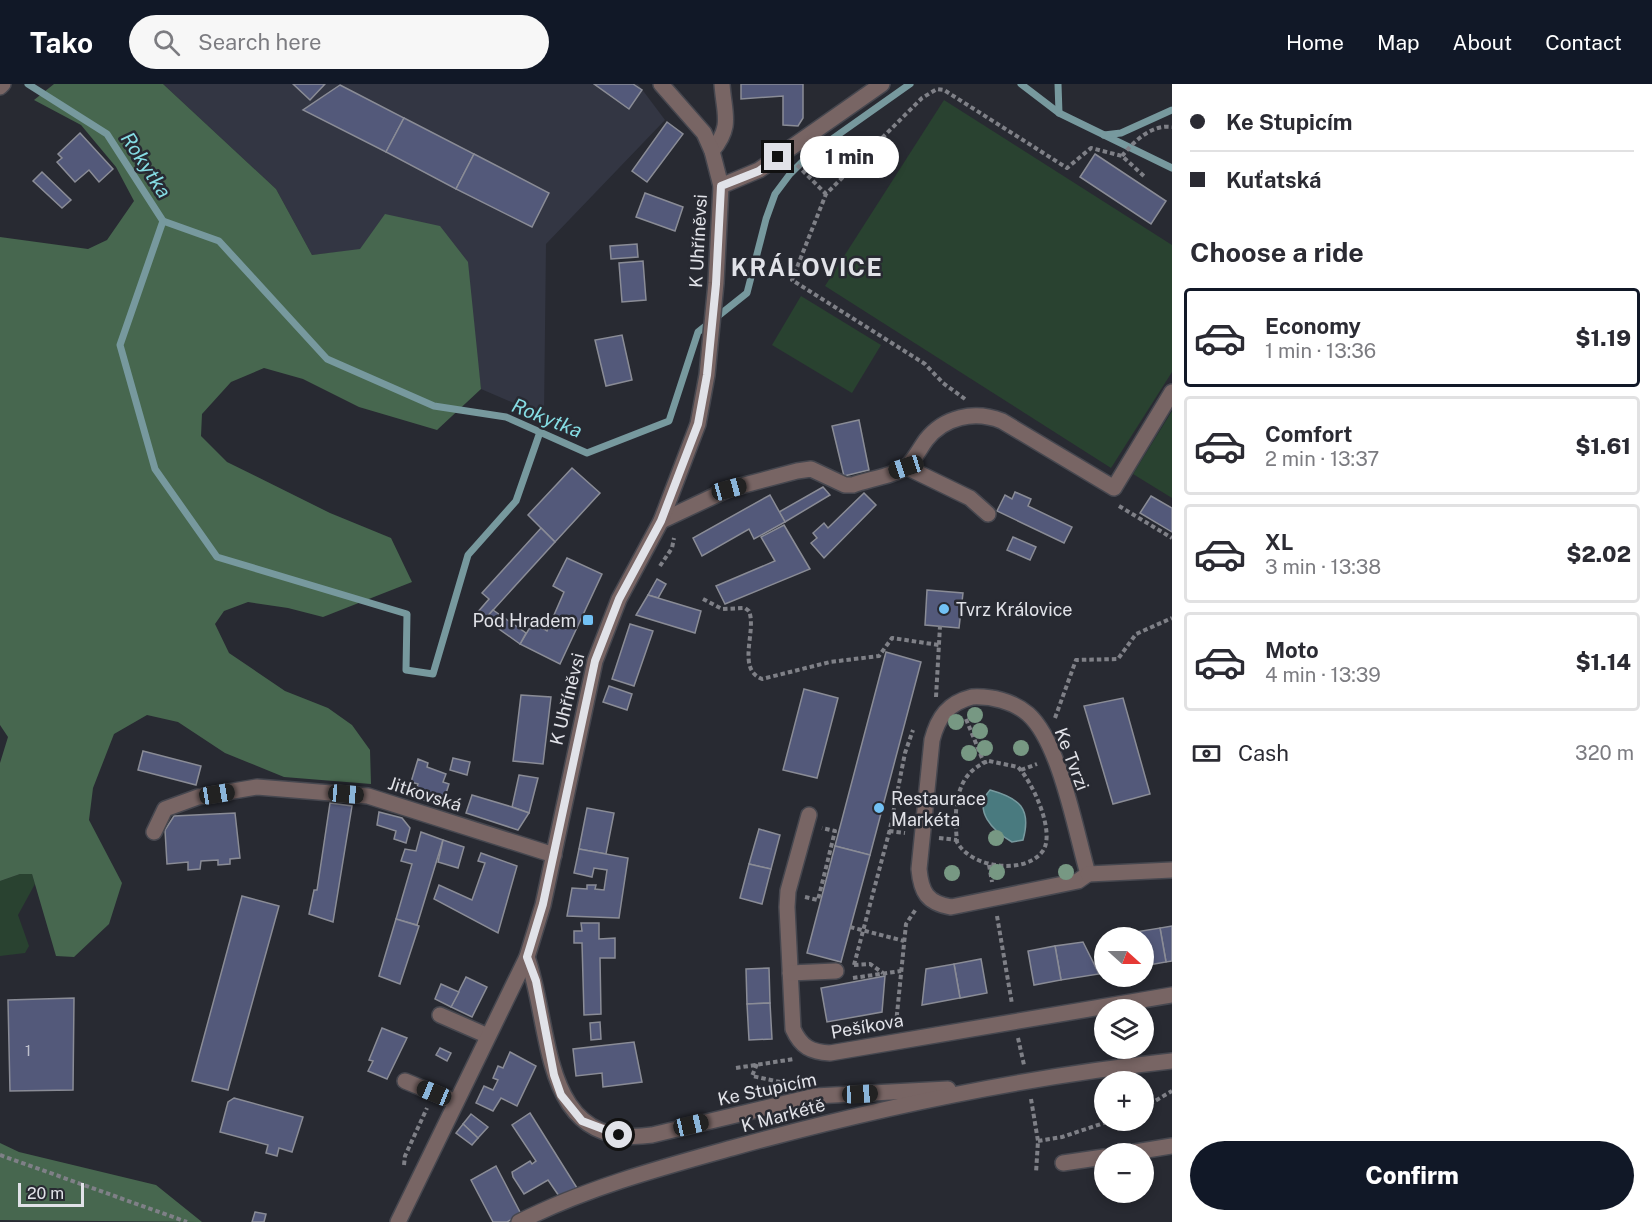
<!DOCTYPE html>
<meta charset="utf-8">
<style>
:root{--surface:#fff;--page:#f7f7f7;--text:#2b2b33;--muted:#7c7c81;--line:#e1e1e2;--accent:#111827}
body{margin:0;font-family:"Public Sans",sans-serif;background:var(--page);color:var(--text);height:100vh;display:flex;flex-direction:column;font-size:22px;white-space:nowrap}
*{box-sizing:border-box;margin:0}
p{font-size:20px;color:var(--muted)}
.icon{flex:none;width:33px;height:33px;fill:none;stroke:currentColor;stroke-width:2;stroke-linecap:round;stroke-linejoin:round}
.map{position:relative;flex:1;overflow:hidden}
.sheet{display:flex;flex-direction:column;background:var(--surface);width:480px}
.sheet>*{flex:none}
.banner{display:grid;align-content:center;height:132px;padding:0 18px;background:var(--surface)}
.needle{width:39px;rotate:111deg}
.buttons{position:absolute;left:1094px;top:843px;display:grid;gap:12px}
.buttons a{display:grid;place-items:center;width:60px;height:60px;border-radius:50%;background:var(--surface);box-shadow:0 3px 9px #0003;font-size:30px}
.scale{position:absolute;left:18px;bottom:15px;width:66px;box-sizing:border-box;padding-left:6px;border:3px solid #e1e2e8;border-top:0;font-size:16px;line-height:21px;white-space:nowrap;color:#e1e2e8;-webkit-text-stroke:4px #282a32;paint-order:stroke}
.end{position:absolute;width:27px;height:27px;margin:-14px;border:8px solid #e1e2e8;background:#111;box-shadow:0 0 0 3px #111}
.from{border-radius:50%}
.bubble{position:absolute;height:42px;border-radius:21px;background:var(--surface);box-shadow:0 3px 9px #0003;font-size:20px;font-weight:800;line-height:42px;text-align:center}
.car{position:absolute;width:18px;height:36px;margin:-18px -9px;border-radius:8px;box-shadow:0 0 4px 2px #0007;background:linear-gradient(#222 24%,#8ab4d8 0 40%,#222 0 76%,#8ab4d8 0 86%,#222 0)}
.banner b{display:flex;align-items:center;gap:21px;height:57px;font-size:22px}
.banner b+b{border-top:2px solid var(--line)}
.banner i{width:15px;height:15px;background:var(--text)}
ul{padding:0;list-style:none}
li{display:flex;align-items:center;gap:18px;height:99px;margin:0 12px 9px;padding:0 6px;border:3px solid var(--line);border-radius:6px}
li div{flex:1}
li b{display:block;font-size:22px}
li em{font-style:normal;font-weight:800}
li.active{border-color:var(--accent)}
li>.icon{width:54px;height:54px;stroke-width:1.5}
h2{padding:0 18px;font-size:27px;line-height:72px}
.pay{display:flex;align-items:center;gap:15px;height:66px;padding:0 18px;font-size:22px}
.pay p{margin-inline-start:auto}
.button{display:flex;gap:12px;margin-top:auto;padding:12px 18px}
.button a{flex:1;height:69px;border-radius:36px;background:var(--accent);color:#fff;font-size:24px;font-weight:800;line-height:69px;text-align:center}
header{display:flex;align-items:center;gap:36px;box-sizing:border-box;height:84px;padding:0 30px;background:var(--accent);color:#fff}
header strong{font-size:28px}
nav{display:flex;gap:33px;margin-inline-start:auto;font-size:21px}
.search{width:420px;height:54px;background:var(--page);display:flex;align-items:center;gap:15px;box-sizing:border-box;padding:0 21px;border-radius:33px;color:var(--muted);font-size:22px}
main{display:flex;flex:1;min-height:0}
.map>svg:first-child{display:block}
</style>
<header>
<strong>Tako</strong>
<div class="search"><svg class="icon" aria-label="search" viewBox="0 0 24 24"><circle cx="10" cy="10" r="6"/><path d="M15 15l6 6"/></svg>Search here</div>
<nav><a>Home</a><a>Map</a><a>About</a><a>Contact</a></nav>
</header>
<main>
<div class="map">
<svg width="1172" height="1138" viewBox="0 0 1172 1138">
<rect width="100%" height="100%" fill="#282a32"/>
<path fill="#333643" d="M163,0H638L665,36L546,160L544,332L481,305L474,251L360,166L312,171L276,105Z"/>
<g fill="#294230">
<path d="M944,16L1172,161V288L1111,384L825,202Z"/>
<path d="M801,212L881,261L852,309L772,261Z"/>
<path d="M1172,327V414L1133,390Z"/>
<path d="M20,790H32L35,800L18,831L29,862L25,869L0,872V797Z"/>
</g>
<g fill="#47674f">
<path d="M54,0H163L276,105L312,171L360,165L385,130L440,142L468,178L481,305L437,346L359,323L303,295L264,284L231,298L202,330L201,352L227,378L330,429L391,454L412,498L323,533L288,524L248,518L224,527L215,540L229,569L285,607L328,624L352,641L370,666L371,700L284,693L225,669L178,638L147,631L114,650L93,704L89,736L122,799L109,840L74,873L56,872L32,790H20L0,797V679L8,653L0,641V153L88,165L107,156L134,117L116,83L81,41L34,16Z"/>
<path d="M0,1059L19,1068L156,1101L202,1138L0,1136Z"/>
</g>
<path fill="#497a7f" stroke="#77999e" stroke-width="1.5" d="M990,706C1019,714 1032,724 1023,756L1012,758C993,747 972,726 990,706Z"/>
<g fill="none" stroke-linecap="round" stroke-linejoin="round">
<g stroke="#77999e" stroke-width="7">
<path d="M28,0L107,50L163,137L219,157L327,275L434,322L506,333L587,369L669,337L698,248L747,209L766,135L775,110L790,90L808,72L910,0"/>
<path d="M1021,0L1059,29L1172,84"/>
<path d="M1058,0L1059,29"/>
<path d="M1104,51L1121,49L1172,26"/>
<path d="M163,137L120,261L155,385L217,473L407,530L406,586L433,590L468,471L516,417L540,348"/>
</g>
</g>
<g fill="#53597a" stroke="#8a8c96" stroke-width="1.5">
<path d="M293,0H325L310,16Z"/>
<path d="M594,0H633L642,6L629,25Z"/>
<path d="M741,0H803V34L798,42L783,41V12L741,15Z"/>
<path d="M340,1L404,34L386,68L303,26Z"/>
<path d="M404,34L474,70L456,105L386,68Z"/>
<path d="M667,38L683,50L647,98L632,87Z"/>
<path d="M80,49L113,85L99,98L89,86L75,98L57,78L62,74L58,70Z"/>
<path d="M474,70L549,109L532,143L456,105Z"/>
<path d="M1095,70L1166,117L1151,140L1080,93Z"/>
<path d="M42,88L71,116L62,124L33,97Z"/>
<path d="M645,109L683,123L675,147L636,133Z"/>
<path d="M637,160L638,173L611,175L610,162Z"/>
<path d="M643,177L646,216L622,218L619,179Z"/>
<path d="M622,251L632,296L606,302L595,256Z"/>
<path d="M859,336L869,386L844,392L832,342Z"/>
<path d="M572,384L600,409L555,458L528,431Z"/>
<path d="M823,403L830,411L785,438L779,428Z"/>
<path d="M1015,408L1031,415L1028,422L1072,443L1064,459L997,427L1005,411L1012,415Z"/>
<path d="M864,409L876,421L824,474L811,459L817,454L813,449L824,439L828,444Z"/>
<path d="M770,411L785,438L754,455L749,445L702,472L693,454Z"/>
<path d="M1151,412L1172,424V448L1140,429Z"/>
<path d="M784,441L810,485L725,520L716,502L775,477L761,453Z"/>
<path d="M541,444L555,458L485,535L477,529L489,515L482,509Z"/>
<path d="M1013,453L1036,463L1030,476L1007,466Z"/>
<path d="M567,474L602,490L560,580L520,560L529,545L533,544L536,540L547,547L564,508L553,502Z"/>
<path d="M657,495L666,500L658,514L648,511Z"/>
<path d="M927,506L963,509L959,544L925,541Z"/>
<path d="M648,511L701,527L695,549L636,531Z"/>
<path d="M493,526L526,549L520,560L485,535Z"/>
<path d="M630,540L653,547L634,602L612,595Z"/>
<path d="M886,568L921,578L870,771L835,762Z"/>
<path d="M609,602L632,610L627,626L603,618Z"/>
<path d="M804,605L838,614L817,694L783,686Z"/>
<path d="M521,611L551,613L543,680L513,677Z"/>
<path d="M1123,614L1150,710L1113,720L1084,622Z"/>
<path d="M143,667L201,682L196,701L138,686Z"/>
<path d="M453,674L470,678L467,691L450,686Z"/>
<path d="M418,675L428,679L427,683L446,690L443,698L449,700L442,722L414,713L418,700L411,698Z"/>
<path d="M519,691L538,694L529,729L512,723Z"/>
<path d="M472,711L512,723L529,729L518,746L466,729Z"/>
<path d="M330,719L352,722L333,838L309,830L314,806H317Z"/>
<path d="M587,724L614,729L606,770L579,765Z"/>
<path d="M379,728L402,734L410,744L406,759L394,755L396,747L377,741Z"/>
<path d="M235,729L240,774L230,775V780L218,781V776L201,777L200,785L188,786V778L167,780L165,746L174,732Z"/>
<path d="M759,745L780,751L771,785L749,780Z"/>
<path d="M421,748L443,756L417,841L396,835L412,780L401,777L405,765L416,767Z"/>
<path d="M443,756L464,763L458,784L438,778Z"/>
<path d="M835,762L870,771L841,878L807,869Z"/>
<path d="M579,765L628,774L619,834L567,832L572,804L587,805V801H596L595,805L604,806L607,786L594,784L592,793L574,789Z"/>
<path d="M481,769L517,782L498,849L434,815L439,801L472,816L485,779L478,777Z"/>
<path d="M749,780L771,785L762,820L740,814Z"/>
<path d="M242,812L279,822L228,1006L192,997Z"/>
<path d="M396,835L419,842L400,900L379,892Z"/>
<path d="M581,839H599V855L615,854V874H600L601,930L584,931L582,859H574V847H582Z"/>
<path d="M1172,842V877L1166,878L1160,844Z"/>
<path d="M1160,844L1166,878L1143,882V854H1125L1123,850Z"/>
<path d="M1083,858L1099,890L1061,896L1055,862Z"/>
<path d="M1055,862L1061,896L1034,901L1028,867Z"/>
<path d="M981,875L987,909L960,914L954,880Z"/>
<path d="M954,880L960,914L922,921L926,885Z"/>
<path d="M769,884L770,919L747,920L746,885Z"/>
<path d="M885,892L882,928L827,938L821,904Z"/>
<path d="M466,893L487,903L472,933L451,923Z"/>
<path d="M441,900L459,908L451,923L435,915Z"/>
<path d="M74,914L73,1006L10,1007L8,916Z"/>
<path d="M770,919L772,955L749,956L747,920Z"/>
<path d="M600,938L601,955L591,956L590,939Z"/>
<path d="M382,944L407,954L387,995L368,987L373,977L369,976Z"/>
<path d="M634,958L642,998L603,1003L602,989L576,992L573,965Z"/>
<path d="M440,964L451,969L447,977L436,971Z"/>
<path d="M510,968L536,982L517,1022L501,1014L493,1027L476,1019L484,1002L493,1006L498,996L493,994L498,982L503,984Z"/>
<path d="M234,1014L303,1033L292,1068L279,1064L277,1072L266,1069L268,1061L220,1048L228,1018Z"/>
<path d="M530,1029L577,1104L559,1112L548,1096L524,1110L513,1093L512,1088L530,1077L532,1080L536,1077L512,1041Z"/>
<path d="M471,1030L488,1043L478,1054L463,1040Z"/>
<path d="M463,1040L478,1054L472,1061L456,1049Z"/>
<path d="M496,1082L521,1130L507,1138H493L471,1096Z"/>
<path d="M255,1128L266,1130L264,1138H252Z"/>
</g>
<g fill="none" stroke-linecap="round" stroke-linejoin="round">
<defs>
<g id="minor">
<path d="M0,3L3,0"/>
<path d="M712,67C733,42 724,30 722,0"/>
<path d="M721,102L759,86L882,0"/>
<path d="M906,383L970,414L988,430"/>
<path d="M661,437L729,405L797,387L811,385L845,401H853C866,396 896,391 906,383C914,377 920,364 926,356C944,333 974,326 1002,337L1114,404L1172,308"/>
<path d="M972,613C991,612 1013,617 1028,630C1060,658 1076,749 1088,790L1078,797L951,823C927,819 921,808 919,785L932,656C938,633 948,619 972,613Z"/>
<path d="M809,731L788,807L787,823L793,945C801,963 811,968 830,969L1172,911"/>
<path d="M154,748L165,725L198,713L257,703L368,712L554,771"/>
<path d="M1088,790L1172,786"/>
<path d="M527,873C553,945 539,1067 652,1051L815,1012L948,1005"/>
<path d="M790,889L836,887"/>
<path d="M440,931L488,952"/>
<path d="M405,997L456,1018"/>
<path d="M1123,1070L1172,1062"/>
<path d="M1063,1079L1104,1073"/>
<path d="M398,1138L527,873L543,821L595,577L619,515L661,437L698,340L707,291L716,199L721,102L712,67L704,49L661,0"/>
<path d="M519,1138C586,1104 660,1084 732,1064C876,1024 1023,993 1172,977"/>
</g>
</defs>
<use href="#minor" stroke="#46474f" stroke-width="18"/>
<g stroke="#7f8087" stroke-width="4" stroke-dasharray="4.5 3" stroke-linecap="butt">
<path d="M1122,72C1134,57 1152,40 1172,43"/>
<path d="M797,81L826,110"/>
<path d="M965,315L943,299L925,280L792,196L826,110L922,14L937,5L944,6L1067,84L1091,64L1122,72L1145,93"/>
<path d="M1119,422L1172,454"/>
<path d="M660,482L672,464L674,454"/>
<path d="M703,515L722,525L745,524L749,527C757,547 736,585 762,595L830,578L879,572L892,554L939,561"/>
<path d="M936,613L940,542"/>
<path d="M1055,634L1076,576L1118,575L1136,550L1172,534"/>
<path d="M966,635L984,679"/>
<path d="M561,636L570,600"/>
<path d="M989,677L1018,683C1032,697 1057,750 1042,768C1024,791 971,784 957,758C954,726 954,689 989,677Z"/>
<path d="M1021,686L1037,680"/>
<path d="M889,747L905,749"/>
<path d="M939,754L957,756"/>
<path d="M989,781L992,798"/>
<path d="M805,813L818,816L835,747L822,744"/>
<path d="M997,832L1012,920"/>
<path d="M850,843L904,857"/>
<path d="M854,881L890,745L905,669L913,646"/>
<path d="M854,881L870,880L883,889"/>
<path d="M853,894L901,887"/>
<path d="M896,940L906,840L916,825"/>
<path d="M1018,954L1024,981"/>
<path d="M757,980L752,992L785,999"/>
<path d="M736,984L794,975"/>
<path d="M1031,1015L1038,1057L1036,1089"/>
<path d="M1143,1024L1172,1007"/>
<path d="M1038,1057L1062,1053L1113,1036"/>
<path d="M0,1071L187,1138"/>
<path d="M404,1081L405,1072L427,1024"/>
</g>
<use href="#minor" stroke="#786564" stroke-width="15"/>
</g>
<g fill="#779883">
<circle cx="975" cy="631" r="8"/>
<circle cx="956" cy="638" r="8"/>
<circle cx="980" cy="647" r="8"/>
<circle cx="985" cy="664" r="8"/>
<circle cx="1021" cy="664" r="8"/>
<circle cx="969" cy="669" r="8"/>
<circle cx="996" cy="754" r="8"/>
<circle cx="997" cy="788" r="8"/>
<circle cx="1066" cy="788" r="8"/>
<circle cx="952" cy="789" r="8"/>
</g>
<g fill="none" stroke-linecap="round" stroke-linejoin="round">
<path stroke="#e1e2e8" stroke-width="8" d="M619,1051L582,1037L561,1011L554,991L536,897L527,873L543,820L595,577L619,515L661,437L698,340L707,291L716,200L721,102L759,87L778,73"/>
</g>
<g fill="#72c1f5" stroke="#282a32" stroke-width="2">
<circle cx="944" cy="525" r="6"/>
<rect x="582" y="530" width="12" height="12" rx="3"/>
<circle cx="879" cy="724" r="6"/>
</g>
<g text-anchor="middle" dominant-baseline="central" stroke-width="5" stroke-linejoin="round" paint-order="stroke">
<g font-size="15" fill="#bec0cc">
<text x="28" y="966">1</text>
</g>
<g font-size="18" fill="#e1e2e8" stroke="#282a32">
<text transform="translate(698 157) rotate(-87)">K Uhříněvsi</text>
<text transform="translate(567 615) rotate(-76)">K Uhříněvsi</text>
<text transform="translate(1072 675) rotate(69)">Ke Tvrzi</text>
<text transform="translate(425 710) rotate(18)">Jitkovská</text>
<text transform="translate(867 942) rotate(-10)">Pešíkova</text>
<text transform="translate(767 1005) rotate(-12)">Ke Stupicím</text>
<text transform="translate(783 1031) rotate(-15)">K Markétě</text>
</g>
<g font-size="18" fill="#e1e2e8" stroke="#282a32" text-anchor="start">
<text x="956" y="525">Tvrz Královice</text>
<text x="576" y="536" text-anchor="end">Pod Hradem</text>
<text x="891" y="714">Restaurace<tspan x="891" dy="21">Markéta</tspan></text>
</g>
<g font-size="20" font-style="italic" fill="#85dce3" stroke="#282a32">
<text transform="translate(146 81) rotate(57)">Rokytka</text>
<text transform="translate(547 334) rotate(22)">Rokytka</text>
</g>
<g font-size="24" font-weight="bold" letter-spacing="1.5" fill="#e1e2e8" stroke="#282a32">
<text x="807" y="183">KRÁLOVICE</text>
</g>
</g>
</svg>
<div class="buttons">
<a><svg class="needle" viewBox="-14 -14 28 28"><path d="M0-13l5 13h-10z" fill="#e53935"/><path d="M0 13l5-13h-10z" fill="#7c7c81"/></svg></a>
<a><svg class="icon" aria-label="layers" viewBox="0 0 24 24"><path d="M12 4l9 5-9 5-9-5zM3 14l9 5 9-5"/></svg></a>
<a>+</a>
<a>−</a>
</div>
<div class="scale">20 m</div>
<i class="end from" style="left:619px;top:1051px"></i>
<i class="end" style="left:778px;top:73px"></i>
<div class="bubble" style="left:800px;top:52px;width:99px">1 min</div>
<i class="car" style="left:906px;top:383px;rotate:252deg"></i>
<i class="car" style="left:729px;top:405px;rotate:75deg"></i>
<i class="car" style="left:217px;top:710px;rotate:81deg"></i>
<i class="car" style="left:346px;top:710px;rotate:95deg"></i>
<i class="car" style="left:434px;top:1009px;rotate:292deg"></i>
<i class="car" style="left:860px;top:1010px;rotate:87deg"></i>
<i class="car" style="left:691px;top:1041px;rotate:77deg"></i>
</div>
<section class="sheet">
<div class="banner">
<b><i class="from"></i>Ke Stupicím</b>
<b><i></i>Kuťatská</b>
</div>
<h2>Choose a ride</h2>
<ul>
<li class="active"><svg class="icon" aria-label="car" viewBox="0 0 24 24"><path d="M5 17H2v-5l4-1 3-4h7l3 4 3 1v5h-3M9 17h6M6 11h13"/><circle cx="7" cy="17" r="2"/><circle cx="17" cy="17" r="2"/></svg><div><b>Economy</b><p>1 min · 13:36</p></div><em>$1.19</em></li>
<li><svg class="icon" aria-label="car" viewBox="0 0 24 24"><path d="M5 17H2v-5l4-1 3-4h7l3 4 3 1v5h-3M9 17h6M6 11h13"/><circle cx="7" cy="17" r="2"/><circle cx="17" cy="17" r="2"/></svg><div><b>Comfort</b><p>2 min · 13:37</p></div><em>$1.61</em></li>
<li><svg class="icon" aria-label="car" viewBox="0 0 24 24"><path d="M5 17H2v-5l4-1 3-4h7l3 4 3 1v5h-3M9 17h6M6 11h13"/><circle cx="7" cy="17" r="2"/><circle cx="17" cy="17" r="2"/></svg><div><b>XL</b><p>3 min · 13:38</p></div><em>$2.02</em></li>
<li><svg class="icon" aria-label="car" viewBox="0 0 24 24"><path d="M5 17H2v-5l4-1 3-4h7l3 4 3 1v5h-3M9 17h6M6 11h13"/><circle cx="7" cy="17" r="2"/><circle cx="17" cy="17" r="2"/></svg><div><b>Moto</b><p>4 min · 13:39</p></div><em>$1.14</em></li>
</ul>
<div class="pay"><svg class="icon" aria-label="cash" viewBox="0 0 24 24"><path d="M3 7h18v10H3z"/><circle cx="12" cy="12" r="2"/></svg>Cash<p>320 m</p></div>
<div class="button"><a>Confirm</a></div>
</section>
</main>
